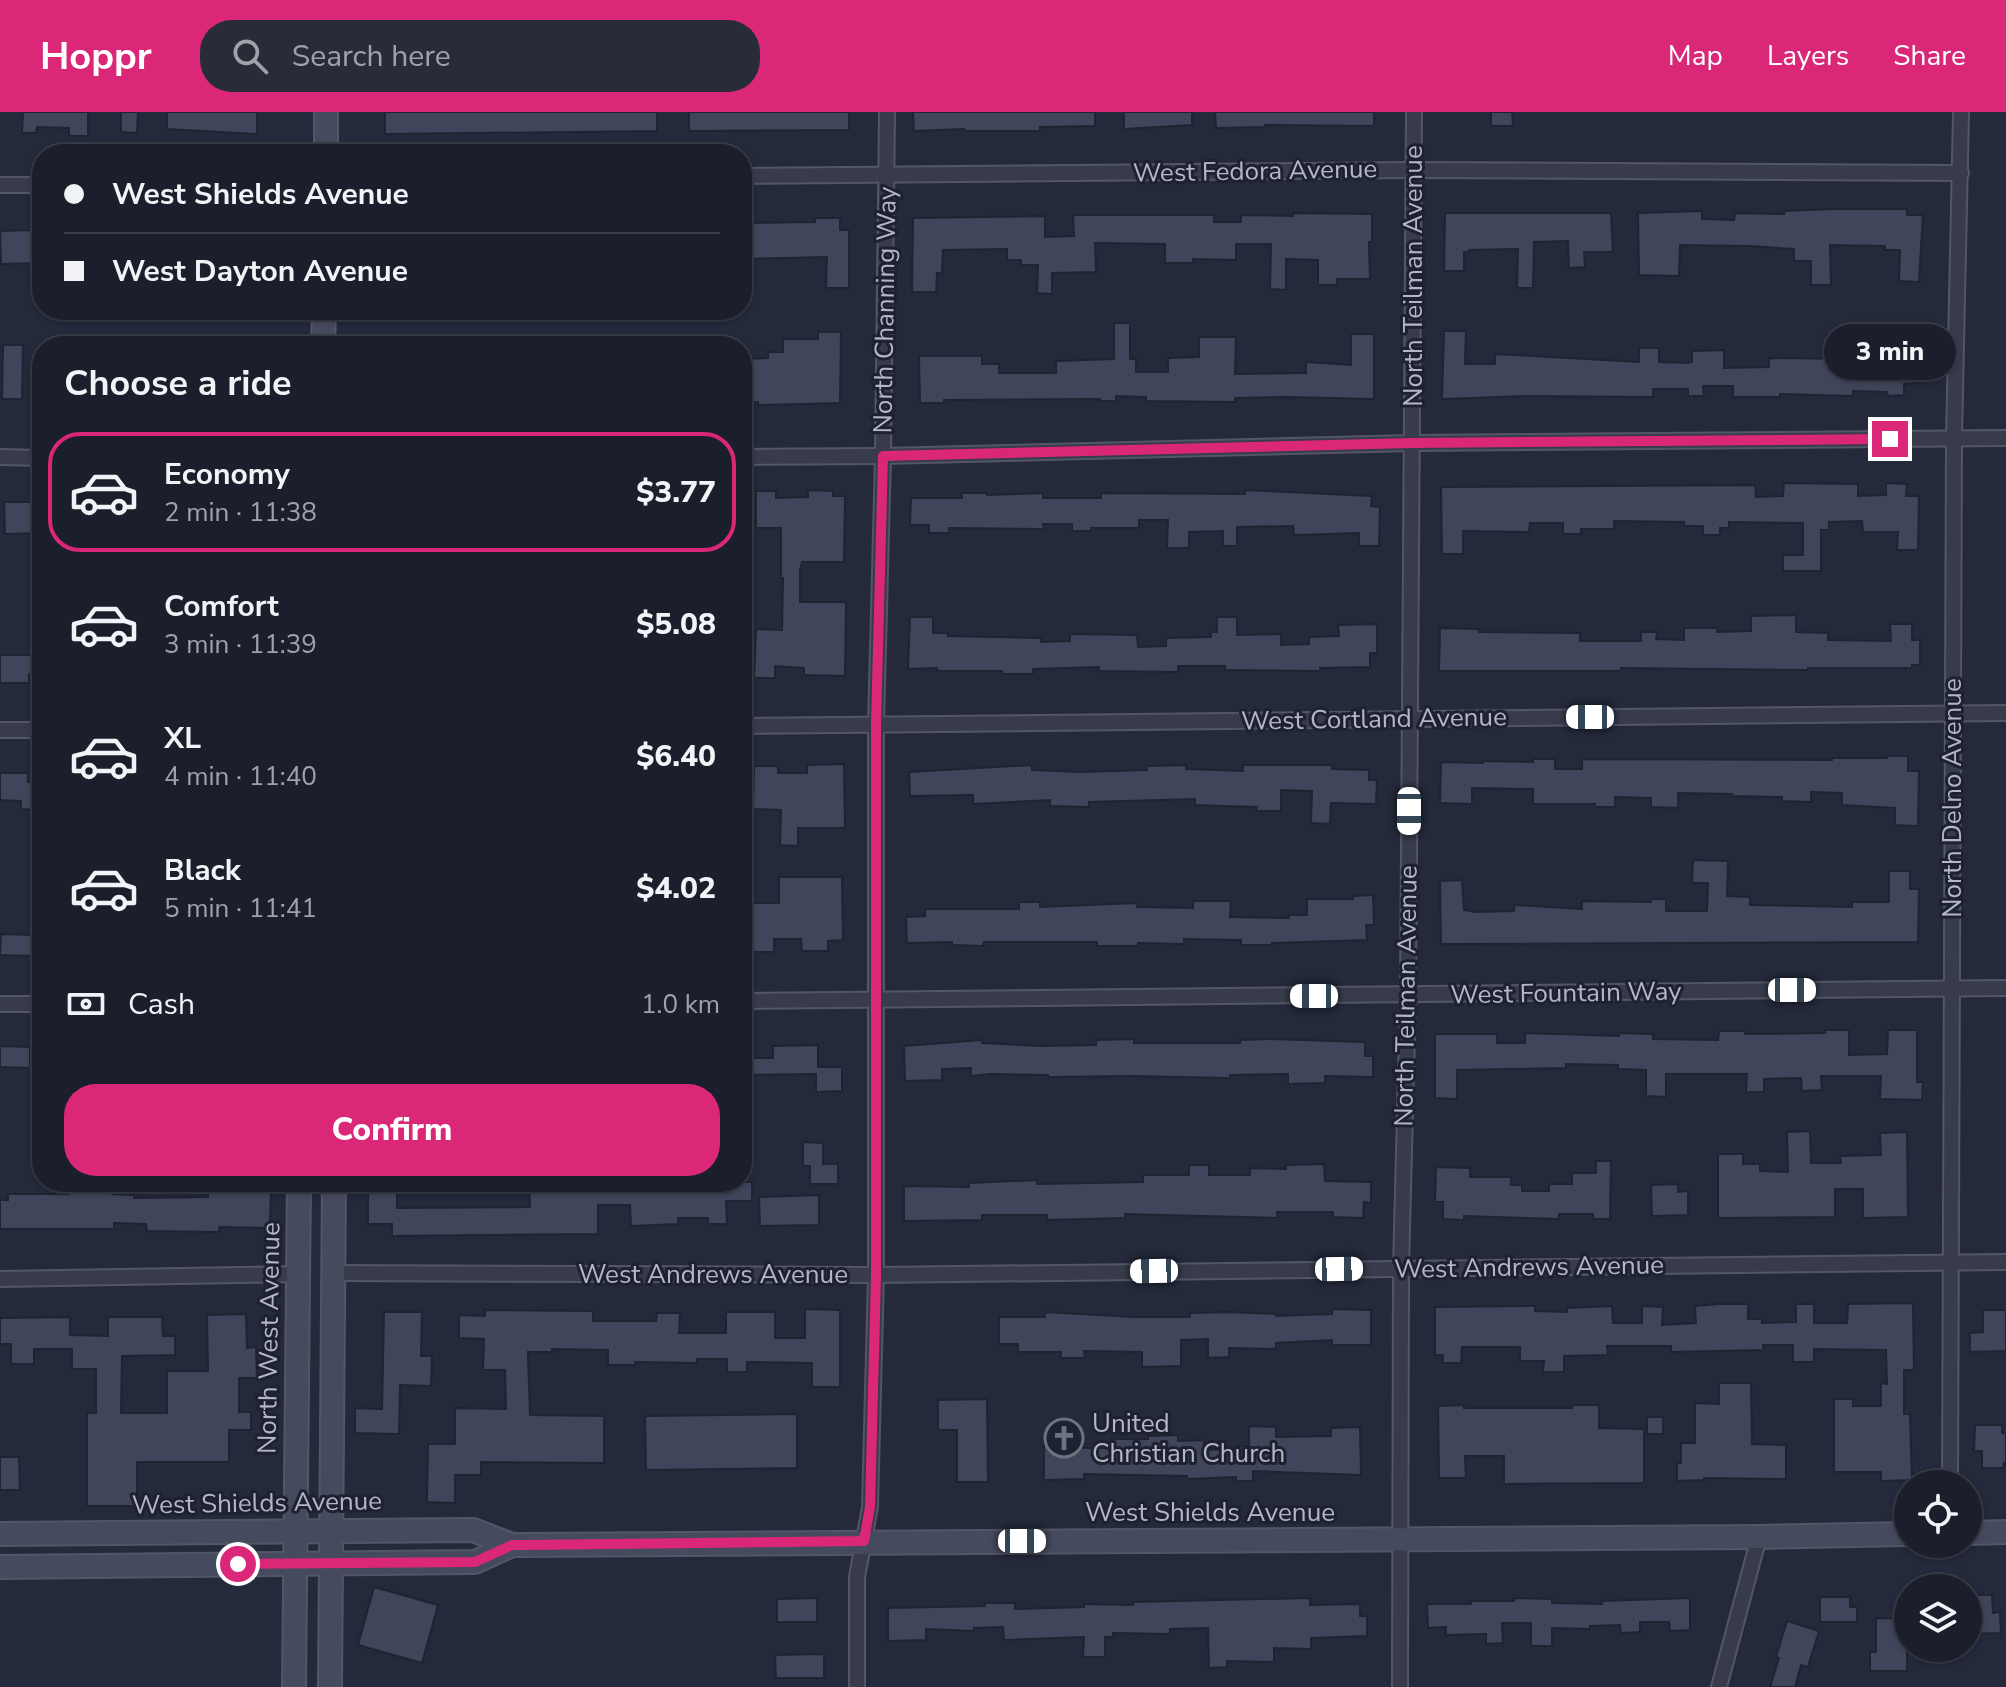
<!DOCTYPE html>
<meta charset="utf-8">
<style>
:root{--surface:#1b1f2c;--page:#282c38;--text:#f1f3f6;--muted:#a0a2a9;--line:#393d48;--accent:#db2777}
body{margin:0;font-family:"Nunito Sans",sans-serif;background:var(--page);color:var(--text);height:100vh;display:flex;flex-direction:column;font-size:30px;white-space:nowrap}
*{box-sizing:border-box;margin:0}
p{font-size:26px;color:var(--muted)}
.icon{flex:none;width:44px;height:44px;fill:none;stroke:currentColor;stroke-width:2;stroke-linecap:round;stroke-linejoin:round}
.map{position:relative;flex:1;overflow:hidden}
.sheet{position:absolute;left:32px;top:224px;width:720px;height:856px;display:flex;flex-direction:column;background:var(--surface);border-radius:32px;box-shadow:0 2px 6px #0004,0 0 0 2px var(--line)}
.sheet>*{flex:none}
.guide{position:absolute;left:32px;top:32px;width:720px;height:176px;border-radius:32px;box-shadow:0 2px 6px #0004,0 0 0 2px var(--line);display:grid;align-content:center;height:176px;padding:0 32px;background:var(--surface)}
.fabs{position:absolute;left:1894px;top:1358px;display:grid;gap:16px}
.fabs a{display:grid;place-items:center;width:88px;height:88px;border-radius:50%;background:var(--surface);box-shadow:0 2px 6px #0004,0 0 0 2px var(--line);font-size:40px}
.end{position:absolute;width:36px;height:36px;margin:-18px;border:10px solid #db2777;background:#fff;box-shadow:0 0 0 4px #fff}
.from{border-radius:50%}
.bubble{position:absolute;height:56px;border-radius:28px;background:var(--surface);box-shadow:0 2px 6px #0004,0 0 0 2px var(--line);font-size:26px;font-weight:800;line-height:56px;text-align:center}
.car{position:absolute;width:24px;height:48px;margin:-24px -12px;border-radius:10px;box-shadow:0 0 6px 2px #0007;background:linear-gradient(#fff 24%,#345 0 40%,#fff 0 76%,#345 0 86%,#fff 0)}
.guide b{display:flex;align-items:center;gap:28px;height:76px;font-size:30px}
.guide b+b{border-top:2px solid var(--line)}
.guide i{width:20px;height:20px;background:var(--text)}
ul{padding:0;list-style:none}
li{display:flex;align-items:center;gap:24px;height:120px;margin:0 16px 12px;padding:0 16px;border:4px solid transparent;border-radius:32px}
li div{flex:1}
li b{display:block;font-size:30px}
li em{font-style:normal;font-weight:800}
li.on{border-color:var(--accent)}
li>.icon{width:72px;height:72px;stroke-width:1.5}
h2{padding:0 32px;font-size:36px;line-height:96px}
.pay{display:flex;align-items:center;gap:20px;height:88px;padding:0 32px;font-size:30px}
.pay p{margin-inline-start:auto}
.cta{display:flex;gap:16px;margin-top:auto;padding:16px 32px}
.cta a{flex:1;height:92px;border-radius:32px;background:var(--accent);color:#fff;font-size:32px;font-weight:800;line-height:92px;text-align:center}
header{display:flex;align-items:center;gap:48px;box-sizing:border-box;height:112px;padding:0 40px;background:var(--accent);color:#fff}
header strong{font-size:38px}
nav{display:flex;gap:44px;margin-inline-start:auto;font-size:28px}
.search{width:560px;height:72px;background:var(--page);display:flex;align-items:center;gap:20px;box-sizing:border-box;padding:0 28px;border-radius:32px;color:var(--muted);font-size:30px}
.map>svg:first-child{display:block}
</style>
<header>
<strong>Hoppr</strong>
<div class="search"><svg class="icon" aria-label="search" viewBox="0 0 24 24"><circle cx="10" cy="10" r="6"/><path d="M15 15l6 6"/></svg>Search here</div>
<nav><a>Map</a><a>Layers</a><a>Share</a></nav>
</header>
<div class="map">
<svg width="2006" height="1575" viewBox="0 0 2006 1575">
<rect width="100%" height="100%" fill="#24293b"/>
<g fill="#40455b" stroke="#1f2332" stroke-width="2">
<path d="M23,0H88V24H69V16L37,15L36,21H22Z"/>
<path d="M121,0H138L137,21L121,20Z"/>
<path d="M167,0H257V22L167,17Z"/>
<path d="M385,0H657V19L385,22Z"/>
<path d="M689,0H849V18L689,19Z"/>
<path d="M913,0H1095V14L1040,15V19H964V17L914,19Z"/>
<path d="M1124,0H1192V13L1124,17Z"/>
<path d="M1215,0H1374V14L1265,13V15L1216,16Z"/>
<path d="M1491,0H1512L1513,14H1491Z"/>
<path d="M1833,97H1907V103H1923L1919,170L1899,169L1900,138H1885V134L1830,133L1831,173H1811V149H1794V137L1751,134L1680,133L1679,164L1639,163L1638,101L1702,99V107L1734,108L1735,101L1784,102V99Z"/>
<path d="M1293,101L1372,102V130H1369L1370,167H1337V173H1318V148L1286,147V178L1270,177L1271,132H1236V148L1193,147V151H1165V132L1095,131L1096,160L1052,161V182L1037,181L1038,153H1021V148H1007V137L943,138L942,161H937L936,180H912L913,106L1045,104V125L1074,124L1073,103H1214V110H1241V103L1293,104Z"/>
<path d="M1445,101H1611L1613,140H1584L1585,155L1569,156L1568,129L1534,130L1533,176H1517L1518,137L1469,138V140H1464V159H1444Z"/>
<path d="M815,106H840V118H849V176H826L827,145L742,147V111L815,110Z"/>
<path d="M35,118L36,151L1,152L0,119Z"/>
<path d="M1114,211H1130V247H1136V260H1168V246L1199,245V225H1236L1235,262L1306,261V250L1351,253V222H1374V287L1288,285L1235,286V290L1146,289V285L1116,284V289H1100V287L944,288V291H920L919,244H982V252H999V261H1056V249L1114,247Z"/>
<path d="M1900,215H1920V235H1917L1918,271L1904,272V283L1888,284L1887,280L1853,279V284L1780,282V285H1733V274H1703L1704,284H1688V277H1653V285L1524,284L1442,287L1444,219H1466L1465,252H1495V242L1639,250V236H1659V250L1688,251L1692,250V239L1724,238V256L1769,255V246L1849,247V240L1869,241V249L1900,248Z"/>
<path d="M818,220H841L840,291L758,293V290L742,291V247L768,246V240H783V227H818Z"/>
<path d="M3,233H23L22,287H2Z"/>
<path d="M1784,371L1858,372V384L1886,383V371L1907,372L1906,384H1919L1918,438H1897L1898,420H1863L1862,409L1829,410V418H1821V459H1783V443H1803V411L1729,410V416H1720V423H1703V414H1684V410L1614,409V417H1581V422H1563V411H1530L1529,420L1463,419V442H1442L1441,375L1755,373L1756,385L1783,384Z"/>
<path d="M808,378L833,379V384H845L844,450H802L800,458V490H846L845,564L804,563V556L775,554V566H754L756,517L782,518L783,466H781V416H756V379H776V386L808,385Z"/>
<path d="M1245,378L1372,384L1371,394L1380,395L1379,434H1359V421L1294,423L1293,414L1237,415V434H1223V419L1189,420V436H1167L1168,408H1139V416H1091V419H1072V412H1043L1044,417L949,416V421H929V413H910L911,386H962V381H987V383L1043,381V386H1101V381L1245,382Z"/>
<path d="M4,390H40L41,421L5,422Z"/>
<path d="M1796,503V520L1828,521V528L1891,529L1890,512H1912V528H1920V553H1912V556H1808V558L1621,556V559H1439L1440,516L1479,517V520L1580,521V529H1641V520H1657L1656,527L1684,528V516H1717V520L1751,519V504Z"/>
<path d="M910,505H933V521H948V524L1041,526V530L1070,529V522L1137,523L1138,535L1166,534V526L1211,525V520H1217V505H1237V523L1281,522V533L1309,532V525L1339,524L1338,513L1377,512V541H1370V555L1320,556V559L1225,558V554H1178V560L1099,559V555L1033,557V562H1002V559H937V556L908,557Z"/>
<path d="M0,543H39L38,562H29V571H0Z"/>
<path d="M1887,644H1908V659H1919L1918,714L1895,713V696L1842,693V681L1811,680V690L1782,689V685L1732,684V682L1678,681V696L1651,695V686L1615,685V695H1595V692H1533V677L1472,676V692L1440,691L1441,650L1483,651V649L1533,650V647H1555V657H1582V647L1832,648V646H1887Z"/>
<path d="M844,652L845,716H798V734L780,733L781,698L753,697L754,654H778V661H807V653Z"/>
<path d="M1032,653V658L1081,660L1147,658V654L1186,653V657L1243,659V653H1332V657L1369,658V668H1377L1376,692L1331,691L1330,712L1311,711L1312,679L1281,678V699H1256L1257,695L1195,693V687L1089,690V695L1050,694V688L973,692V683L910,684L909,660Z"/>
<path d="M0,661H28V670H38V698L21,697V689L0,688Z"/>
<path d="M1693,748L1728,749L1727,784L1750,785V793L1852,795V790H1889V759H1910V777H1919L1918,830L1441,832L1440,769L1462,768L1464,798L1475,800L1514,799V793L1582,797V789L1651,790V787H1666V799H1707L1708,771H1692Z"/>
<path d="M779,765H842L843,828L828,829V839H802L801,827H774V840H742V805H752V791H779Z"/>
<path d="M1373,783L1374,813H1366L1367,828L1272,831V833H1241V828L1184,827V832L1138,831V834H1097V830H984L983,834L952,833V830L907,831L906,805L925,804V797H1019V790H1040V795L1137,791V795L1193,796V789H1231L1230,805L1289,806V803H1307V787H1353V784Z"/>
<path d="M1,822L33,823V844L0,843Z"/>
<path d="M1825,918H1849V943L1887,942L1888,918H1917V970H1923L1922,988L1880,987L1881,964H1821L1822,978L1802,979L1801,966L1764,967V980H1746L1747,962H1666V985L1646,984V958L1618,957V953L1566,952V956L1457,958V987L1435,986V922H1497V931H1525V921L1619,924V921L1653,922V927L1718,928L1719,919H1745V922H1753L1825,921Z"/>
<path d="M1134,927V931H1240V928L1271,927L1365,930V944H1373V965L1325,964V971L1288,972V962L1230,963V966L1130,964L1048,965V963L990,962L971,964V956L942,957V968L905,969L904,934L982,928V931L1041,934L1096,933V928Z"/>
<path d="M818,933V955H842V979L816,980V962L742,963V946H773V934Z"/>
<path d="M0,934L30,935V956L0,955Z"/>
<path d="M1810,1019L1811,1051H1841L1840,1044L1881,1043L1880,1021L1907,1020L1908,1105L1863,1106V1077H1835V1105L1718,1106V1042H1743V1052H1760V1059L1788,1060L1787,1020Z"/>
<path d="M803,1030L823,1031V1052H838V1072H810V1054H803Z"/>
<path d="M1596,1049H1611L1610,1107H1593V1102H1559V1107L1464,1104V1108L1443,1107V1090H1435L1436,1055L1470,1056V1065H1511V1073H1522V1079H1549V1072H1572V1061H1596Z"/>
<path d="M1324,1052L1325,1069L1371,1070V1091L1364,1090L1363,1106L1333,1105V1100H1277V1106L1125,1102V1106L1047,1108V1103H982V1108L904,1109V1074L969,1075V1071L1037,1068V1072L1143,1070V1063H1189V1053H1209V1063H1250V1056L1286,1057V1053Z"/>
<path d="M90,1070H112V1082L134,1083V1086L208,1085V1070H271L270,1116L219,1115V1120L147,1119L146,1112L114,1111V1117H0V1088H8V1082H69V1074H90Z"/>
<path d="M368,1070H397V1096L530,1095L529,1070H752V1089H726L727,1112H708V1106H678V1112L631,1114L630,1093H598V1122L392,1124V1112H368Z"/>
<path d="M1678,1072V1080L1688,1079V1103L1652,1104L1651,1073Z"/>
<path d="M819,1083V1113L760,1114L759,1085Z"/>
<path d="M1913,1191L1914,1258H1904V1302H1910L1912,1368L1881,1369V1360H1834V1287H1853V1294H1881V1271L1887,1272L1886,1238L1814,1237V1250H1793V1233H1763V1238L1671,1240V1234H1607L1608,1243L1564,1244V1260H1543L1544,1249H1520V1235H1462L1461,1251H1442L1443,1243H1435V1195L1535,1194V1199L1567,1200V1196L1612,1194L1613,1211H1642V1194L1663,1195L1662,1213L1696,1211L1695,1194L1719,1192H1748V1207H1762V1211L1796,1210V1192H1814V1211H1847L1848,1192Z"/>
<path d="M805,1197L840,1198V1275H812V1251L747,1250V1260H727V1247H697V1251L635,1250V1253H608V1238L552,1237V1240H528L530,1303L604,1304V1351L481,1350V1363H455V1391L427,1390L428,1332H455V1296L506,1297L505,1258H483L484,1227L459,1226V1203L485,1204V1198L593,1199V1209H656L657,1201H680L679,1221H726V1200H775V1226H805Z"/>
<path d="M1332,1197L1371,1198V1233H1332V1228L1276,1231V1237L1229,1236V1245L1208,1246V1227L1181,1228V1254L1142,1255V1240L1084,1239L1085,1246H1061V1240H1018V1232H999V1205H1045V1200L1134,1205H1190V1201L1228,1200L1276,1202V1204L1332,1202Z"/>
<path d="M1983,1198H2006V1239L1970,1240V1221L1983,1220Z"/>
<path d="M384,1200H422L421,1244H432L431,1274L400,1273L399,1322L355,1321V1296L382,1297Z"/>
<path d="M246,1202L247,1236L256,1235L257,1266H239V1300H251V1318H229V1350H137V1394H87V1301H96V1257H72V1237H34V1252H11V1232H0V1206L70,1205V1223L108,1224V1205H162L163,1224H175V1243L122,1244L121,1301H167V1259H208L207,1203Z"/>
<path d="M1719,1271H1751L1752,1332L1786,1333V1367L1704,1366V1368L1677,1369V1351H1681V1331H1695V1291L1719,1292Z"/>
<path d="M987,1287L988,1370H957V1318H938V1288Z"/>
<path d="M1464,1293V1296H1572V1293H1599V1316L1644,1317V1371L1504,1372V1344H1465L1466,1366H1439L1438,1294Z"/>
<path d="M797,1302V1356L646,1358L645,1304Z"/>
<rect x="1647" y="1305" width="16" height="17"/>
<path d="M1975,1313H2002V1321H2006V1351H2004L2003,1356H1982V1339H1974Z"/>
<path d="M1249,1314L1276,1315V1325L1331,1324V1316L1360,1315L1361,1363L1253,1359V1369H1236V1365L1187,1367V1364L1084,1362V1367L1044,1368V1329H1083V1336H1111V1327H1148V1324L1178,1323V1329L1204,1328V1338L1236,1337V1334H1249Z"/>
<path d="M0,1345H19L20,1378H0Z"/>
<path d="M374,1475L438,1493L422,1551L358,1533Z"/>
<path d="M1968,1483H1992L1993,1501L2000,1500L2001,1521L1968,1522Z"/>
<path d="M1820,1485H1850V1495H1857V1510H1820Z"/>
<path d="M817,1486V1510H777V1487Z"/>
<path d="M1310,1486V1493L1360,1492V1504H1367V1524L1311,1526V1537L1274,1536V1550L1227,1549V1555L1209,1556L1208,1516L1170,1517V1522L1113,1521V1525H1105V1545H1083L1084,1525L1004,1528L1003,1515L974,1516V1519L926,1517V1528L888,1529V1496L985,1494V1491H1015V1497L1084,1495V1492L1133,1493V1490Z"/>
<path d="M1514,1486L1552,1487V1491L1602,1492L1601,1489L1690,1486V1518L1670,1519L1669,1510H1640V1520L1621,1521L1620,1513L1590,1514V1517L1552,1516V1534H1531V1511H1502L1503,1531L1486,1532V1522L1446,1523V1515L1428,1516L1427,1492H1471V1489H1514Z"/>
<path d="M1876,1506L1907,1507V1559H1870V1540H1876Z"/>
<path d="M1787,1509L1819,1519L1808,1555L1801,1553L1795,1575H1770L1779,1546L1776,1545Z"/>
<path d="M824,1542V1566H776L775,1543Z"/>
</g>
<g fill="none" stroke-linecap="round" stroke-linejoin="round">
<defs>
<g id="street">
<path d="M742,64L1413,58L1961,61"/>
<path d="M0,73H42"/>
<path d="M0,345L42,346"/>
<path d="M742,345L883,344L1412,331L2006,326"/>
<path d="M742,614L2006,601"/>
<path d="M0,618H42"/>
<path d="M742,889L2006,876"/>
<path d="M0,892H42"/>
<path d="M332,1161L876,1163L2006,1150"/>
<path d="M0,1167L299,1162"/>
<path d="M1950,1372L1954,326L1961,0"/>
<path d="M857,1575V1465L870,1395L876,1163V613L883,344L887,0"/>
<path d="M1400,1575L1401,1156L1408,883L1414,0"/>
<path d="M1719,1575L1759,1425"/>
</g>
<g id="secondary">
<path d="M326,42V0"/>
<path d="M323,234L324,198"/>
<path d="M1968,1421L2006,1420"/>
<path d="M0,1422L473,1418L512,1433"/>
<path d="M0,1455L475,1450L512,1433H522L1759,1425L1908,1422"/>
<path d="M294,1575L299,1070"/>
<path d="M330,1575L334,1070"/>
</g>
</defs>
<use href="#street" stroke="#535666" stroke-width="18"/>
<use href="#secondary" stroke="#535666" stroke-width="26"/>
<use href="#street" stroke="#373b4b" stroke-width="14"/>
<use href="#secondary" stroke="#464a5e" stroke-width="22"/>
</g>
<g fill="none" stroke-linecap="round" stroke-linejoin="round">
<path stroke="#db2777" stroke-width="10" d="M238,1452L475,1450L512,1433H522L864,1429L870,1395L876,1163V613L883,344L1412,331L1890,327"/>
</g>
<defs>
<symbol id="church-ring" viewBox="-11 -11 22 22"><circle r="9.5" fill="#1d2130" stroke="#6b7280" stroke-width="1.5"/><path d="M-1.2-6h2.4v3.5h3.3v2.4h-3.3V6h-2.4V-.1h-3.3v-2.4h3.3Z" fill="#6b7280"/></symbol>
</defs>
<g fill-rule="evenodd">
<use href="#church-ring" x="1042" y="1304" width="44" height="44"/>
</g>
<g text-anchor="middle" dominant-baseline="central" stroke-width="6" stroke-linejoin="round" paint-order="stroke">
<g font-size="26" fill="#b3b6c7" stroke="#1d2130">
<text transform="translate(1255 59) rotate(-1)">West Fedora Avenue</text>
<text transform="translate(1413 164) rotate(-90)">North Teilman Avenue</text>
<text transform="translate(885 198) rotate(-89)">North Channing Way</text>
<text transform="translate(1374 607) rotate(-1)">West Cortland Avenue</text>
<text transform="translate(1952 686) rotate(-90)">North Delno Avenue</text>
<text transform="translate(1566 881) rotate(-1)">West Fountain Way</text>
<text transform="translate(1406 884) rotate(-89)">North Teilman Avenue</text>
<text transform="translate(1529 1155) rotate(-1)">West Andrews Avenue</text>
<text x="713" y="1162">West Andrews Avenue</text>
<text transform="translate(269 1226) rotate(-89)">North West Avenue</text>
<text transform="translate(257 1391) rotate(-1)">West Shields Avenue</text>
<text x="1210" y="1400">West Shields Avenue</text>
</g>
<g font-size="26" fill="#b3b6c7" stroke="#1d2130" text-anchor="start">
<text x="1092" y="1311">United<tspan x="1092" dy="30">Christian Church</tspan></text>
</g>
</g>
</svg>
<div class="fabs">
<a><svg class="icon" aria-label="locate" viewBox="0 0 24 24"><circle cx="12" cy="12" r="6"/><path d="M12 2v4M12 18v4M2 12h4M18 12h4"/></svg></a>
<a><svg class="icon" aria-label="layers" viewBox="0 0 24 24"><path d="M12 4l9 5-9 5-9-5zM3 14l9 5 9-5"/></svg></a>
</div>
<i class="end from" style="left:238px;top:1452px"></i>
<i class="end" style="left:1890px;top:327px"></i>
<div class="bubble" style="left:1824px;top:212px;width:132px">3 min</div>
<i class="car" style="left:1590px;top:605px;rotate:270deg"></i>
<i class="car" style="left:1409px;top:699px;rotate:180deg"></i>
<i class="car" style="left:1792px;top:878px;rotate:90deg"></i>
<i class="car" style="left:1314px;top:884px;rotate:270deg"></i>
<i class="car" style="left:1339px;top:1157px;rotate:89deg"></i>
<i class="car" style="left:1154px;top:1159px;rotate:269deg"></i>
<i class="car" style="left:1022px;top:1429px;rotate:90deg"></i>
<div class="guide">
<b><i class="from"></i>West Shields Avenue</b>
<b><i></i>West Dayton Avenue</b>
</div>
<section class="sheet">
<h2>Choose a ride</h2>
<ul>
<li class="on"><svg class="icon" aria-label="car" viewBox="0 0 24 24"><path d="M5 17H2v-5l4-1 3-4h7l3 4 3 1v5h-3M9 17h6M6 11h13"/><circle cx="7" cy="17" r="2"/><circle cx="17" cy="17" r="2"/></svg><div><b>Economy</b><p>2 min · 11:38</p></div><em>$3.77</em></li>
<li><svg class="icon" aria-label="car" viewBox="0 0 24 24"><path d="M5 17H2v-5l4-1 3-4h7l3 4 3 1v5h-3M9 17h6M6 11h13"/><circle cx="7" cy="17" r="2"/><circle cx="17" cy="17" r="2"/></svg><div><b>Comfort</b><p>3 min · 11:39</p></div><em>$5.08</em></li>
<li><svg class="icon" aria-label="car" viewBox="0 0 24 24"><path d="M5 17H2v-5l4-1 3-4h7l3 4 3 1v5h-3M9 17h6M6 11h13"/><circle cx="7" cy="17" r="2"/><circle cx="17" cy="17" r="2"/></svg><div><b>XL</b><p>4 min · 11:40</p></div><em>$6.40</em></li>
<li><svg class="icon" aria-label="car" viewBox="0 0 24 24"><path d="M5 17H2v-5l4-1 3-4h7l3 4 3 1v5h-3M9 17h6M6 11h13"/><circle cx="7" cy="17" r="2"/><circle cx="17" cy="17" r="2"/></svg><div><b>Black</b><p>5 min · 11:41</p></div><em>$4.02</em></li>
</ul>
<div class="pay"><svg class="icon" aria-label="cash" viewBox="0 0 24 24"><path d="M3 7h18v10H3z"/><circle cx="12" cy="12" r="2"/></svg>Cash<p>1.0 km</p></div>
<div class="cta"><a>Confirm</a></div>
</section>
</div>
